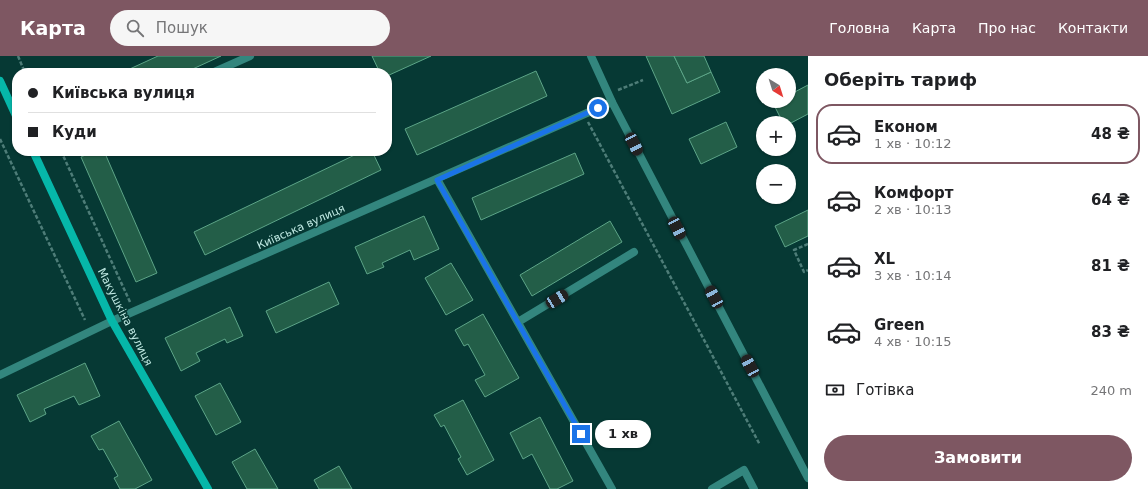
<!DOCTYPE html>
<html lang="uk">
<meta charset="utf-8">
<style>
:root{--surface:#fff;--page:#f6f6f6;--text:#202124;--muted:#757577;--line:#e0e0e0;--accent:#7e5762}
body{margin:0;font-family:"DejaVu Sans",sans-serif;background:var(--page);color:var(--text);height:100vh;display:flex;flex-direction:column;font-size:15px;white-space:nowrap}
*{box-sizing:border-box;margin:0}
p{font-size:13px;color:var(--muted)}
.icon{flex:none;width:22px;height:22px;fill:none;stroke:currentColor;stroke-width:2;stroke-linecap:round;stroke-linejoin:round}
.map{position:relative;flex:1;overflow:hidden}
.drawer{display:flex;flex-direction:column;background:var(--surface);width:340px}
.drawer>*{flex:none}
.top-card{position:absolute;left:12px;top:12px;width:380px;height:88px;border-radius:16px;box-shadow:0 1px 3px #0004;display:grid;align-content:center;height:88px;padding:0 16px;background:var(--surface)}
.needle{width:26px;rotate:142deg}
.buttons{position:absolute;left:756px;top:12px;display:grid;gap:8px}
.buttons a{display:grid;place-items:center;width:40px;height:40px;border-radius:50%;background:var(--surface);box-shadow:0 1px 3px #0004;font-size:20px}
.end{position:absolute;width:18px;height:18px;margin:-9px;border:5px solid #1a73e8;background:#fff;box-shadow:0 0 0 2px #fff}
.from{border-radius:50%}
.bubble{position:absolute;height:28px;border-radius:14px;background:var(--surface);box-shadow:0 1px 3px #0004;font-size:13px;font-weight:800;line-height:28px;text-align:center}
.car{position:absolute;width:12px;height:24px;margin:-12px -6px;border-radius:5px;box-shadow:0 0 3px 1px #0007;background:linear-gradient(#222 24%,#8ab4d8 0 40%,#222 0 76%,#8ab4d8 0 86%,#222 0)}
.top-card b{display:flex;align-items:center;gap:14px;height:38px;font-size:15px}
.top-card b+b{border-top:1px solid var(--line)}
.top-card i{width:10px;height:10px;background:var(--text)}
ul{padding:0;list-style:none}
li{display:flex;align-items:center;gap:12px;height:60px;margin:0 8px 6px;padding:0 8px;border:2px solid transparent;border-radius:16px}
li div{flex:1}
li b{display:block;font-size:15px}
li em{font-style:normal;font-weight:800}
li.selected{border-color:var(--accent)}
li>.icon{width:36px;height:36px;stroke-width:1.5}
h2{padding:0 16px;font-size:18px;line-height:48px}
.pay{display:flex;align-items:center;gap:10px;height:44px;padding:0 16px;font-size:15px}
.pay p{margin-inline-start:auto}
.button{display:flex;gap:8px;margin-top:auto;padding:8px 16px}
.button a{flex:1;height:46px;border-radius:24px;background:var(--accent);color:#fff;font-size:16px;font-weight:800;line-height:46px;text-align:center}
header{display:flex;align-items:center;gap:24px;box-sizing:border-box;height:56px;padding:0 20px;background:var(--accent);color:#fff}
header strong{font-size:19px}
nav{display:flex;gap:22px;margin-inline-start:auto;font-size:14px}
.search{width:280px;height:36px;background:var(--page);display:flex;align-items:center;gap:10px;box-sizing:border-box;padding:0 14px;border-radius:22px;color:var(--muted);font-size:15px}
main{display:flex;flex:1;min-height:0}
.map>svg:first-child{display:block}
</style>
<header>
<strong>Карта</strong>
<div class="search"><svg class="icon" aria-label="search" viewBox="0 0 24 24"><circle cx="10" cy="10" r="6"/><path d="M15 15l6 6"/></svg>Пошук</div>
<nav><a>Головна</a><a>Карта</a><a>Про нас</a><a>Контакти</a></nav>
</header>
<main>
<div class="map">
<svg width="808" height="433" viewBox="0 0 808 433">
<rect width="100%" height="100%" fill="#063934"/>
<g fill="#235e48" stroke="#5da588">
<path d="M158,0H221L184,17H121Z"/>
<path d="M372,0H431L387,20V17H380Z"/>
<path d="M646,0H674L687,27L711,16L720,36L672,58Z"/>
<path d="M674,0H704L711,16L687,27Z"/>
<path d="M536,15L547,40L417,99L405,73Z"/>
<path d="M808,29V58L789,68L783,67L773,47L776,45H789V39Z"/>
<path d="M726,66L737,91L701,108L689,83Z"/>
<path d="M94,95H104L157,217L136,226L81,101Z"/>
<path d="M363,95H372L381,114L205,199L194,176Z"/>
<path d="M575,97L584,118L481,164L472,142Z"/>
<path d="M808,154V180L785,191L775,170Z"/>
<path d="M424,160L439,193L414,204L410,194L382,207L384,211L367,218L355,191Z"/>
<path d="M610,165L622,186L532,240L520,219Z"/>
<path d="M451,207L473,244L446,259L425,222Z"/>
<path d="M329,226L339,248L276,277L266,255Z"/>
<path d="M230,251L243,280L227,287L225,283L196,297L200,305L181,315L165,282Z"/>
<path d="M483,258L519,322L485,341L475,324L485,319L468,288L464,290L455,274Z"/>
<path d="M85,307L100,340L79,349L74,340L44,353L46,358L30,366L17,339Z"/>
<path d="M220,327L241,366L216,379L195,340Z"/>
<path d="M463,344L494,404L467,419L458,403L461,401L444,369L441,371L434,359Z"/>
<path d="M540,361L573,425L557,433H550L532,398L523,403L510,377Z"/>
<path d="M119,365L152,424L135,433H120L114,422L118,420L103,393L99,394L91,380Z"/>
<path d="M255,393L278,433H247L232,406Z"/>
<path d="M339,410L352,433H319L314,424Z"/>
</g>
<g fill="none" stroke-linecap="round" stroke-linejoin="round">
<g stroke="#4e7d78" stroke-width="2.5" stroke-dasharray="4 2" stroke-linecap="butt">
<path d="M18,0L25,17"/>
<path d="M618,34L643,24"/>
<path d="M588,66L760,389"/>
<path d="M0,83L85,264"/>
<path d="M61,95L130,246"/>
<path d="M808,188L794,194L804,216L808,214"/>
</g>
<g stroke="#33867e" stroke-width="8">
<path d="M212,17L250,0"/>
<path d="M518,266L634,196"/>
<path d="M712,433L744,414L754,433"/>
</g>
<g stroke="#33867e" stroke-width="8">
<path d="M591,0L612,46L808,422"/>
<path d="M437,123L612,433"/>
<path d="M0,319L112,265L612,46"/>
</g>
<g stroke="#06b7a9" stroke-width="8">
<path d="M0,25L17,62"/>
<path d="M33,95L112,265L208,433"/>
</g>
</g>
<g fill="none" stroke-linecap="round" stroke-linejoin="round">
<path stroke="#1a73e8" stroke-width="5" d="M581,378L437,124L598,52"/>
</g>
<g text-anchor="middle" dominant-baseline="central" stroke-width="3" stroke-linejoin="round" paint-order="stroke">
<g font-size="11" fill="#c2ebe5" stroke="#063934">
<text transform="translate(301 171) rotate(-24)">Київська вулиця</text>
<text transform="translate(125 261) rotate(63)">Макушкіна вулиця</text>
</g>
</g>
</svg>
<div class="buttons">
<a><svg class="needle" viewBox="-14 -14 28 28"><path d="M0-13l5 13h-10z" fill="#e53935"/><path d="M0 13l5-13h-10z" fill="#757577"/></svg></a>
<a>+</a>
<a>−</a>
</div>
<i class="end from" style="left:598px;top:52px"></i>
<i class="end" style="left:581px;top:378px"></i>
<div class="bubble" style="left:595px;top:364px;width:56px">1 хв</div>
<i class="car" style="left:634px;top:88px;rotate:153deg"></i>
<i class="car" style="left:677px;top:172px;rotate:153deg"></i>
<i class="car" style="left:714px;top:241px;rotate:332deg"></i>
<i class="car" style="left:557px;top:243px;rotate:59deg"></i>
<i class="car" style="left:750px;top:310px;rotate:332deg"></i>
<div class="top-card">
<b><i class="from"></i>Київська вулиця</b>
<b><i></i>Куди</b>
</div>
</div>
<section class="drawer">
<h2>Оберіть тариф</h2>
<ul>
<li class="selected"><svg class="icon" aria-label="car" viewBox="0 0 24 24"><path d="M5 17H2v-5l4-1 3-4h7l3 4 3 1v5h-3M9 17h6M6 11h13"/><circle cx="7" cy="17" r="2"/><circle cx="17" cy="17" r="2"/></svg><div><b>Економ</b><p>1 хв · 10:12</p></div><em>48 ₴</em></li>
<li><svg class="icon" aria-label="car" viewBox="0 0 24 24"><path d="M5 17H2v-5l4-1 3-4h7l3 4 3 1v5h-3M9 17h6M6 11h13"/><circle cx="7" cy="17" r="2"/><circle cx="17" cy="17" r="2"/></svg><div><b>Комфорт</b><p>2 хв · 10:13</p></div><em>64 ₴</em></li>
<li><svg class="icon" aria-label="car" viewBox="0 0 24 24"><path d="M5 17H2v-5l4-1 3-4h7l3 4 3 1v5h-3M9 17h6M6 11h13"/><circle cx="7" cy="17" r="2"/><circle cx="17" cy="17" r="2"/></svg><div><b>XL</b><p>3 хв · 10:14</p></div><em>81 ₴</em></li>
<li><svg class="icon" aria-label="car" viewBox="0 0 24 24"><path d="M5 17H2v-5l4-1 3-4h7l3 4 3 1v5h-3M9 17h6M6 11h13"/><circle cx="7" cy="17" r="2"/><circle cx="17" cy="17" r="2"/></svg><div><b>Green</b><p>4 хв · 10:15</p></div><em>83 ₴</em></li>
</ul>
<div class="pay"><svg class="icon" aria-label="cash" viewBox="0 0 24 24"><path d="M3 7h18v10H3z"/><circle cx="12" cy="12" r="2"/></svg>Готівка<p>240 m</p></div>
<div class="button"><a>Замовити</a></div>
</section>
</main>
